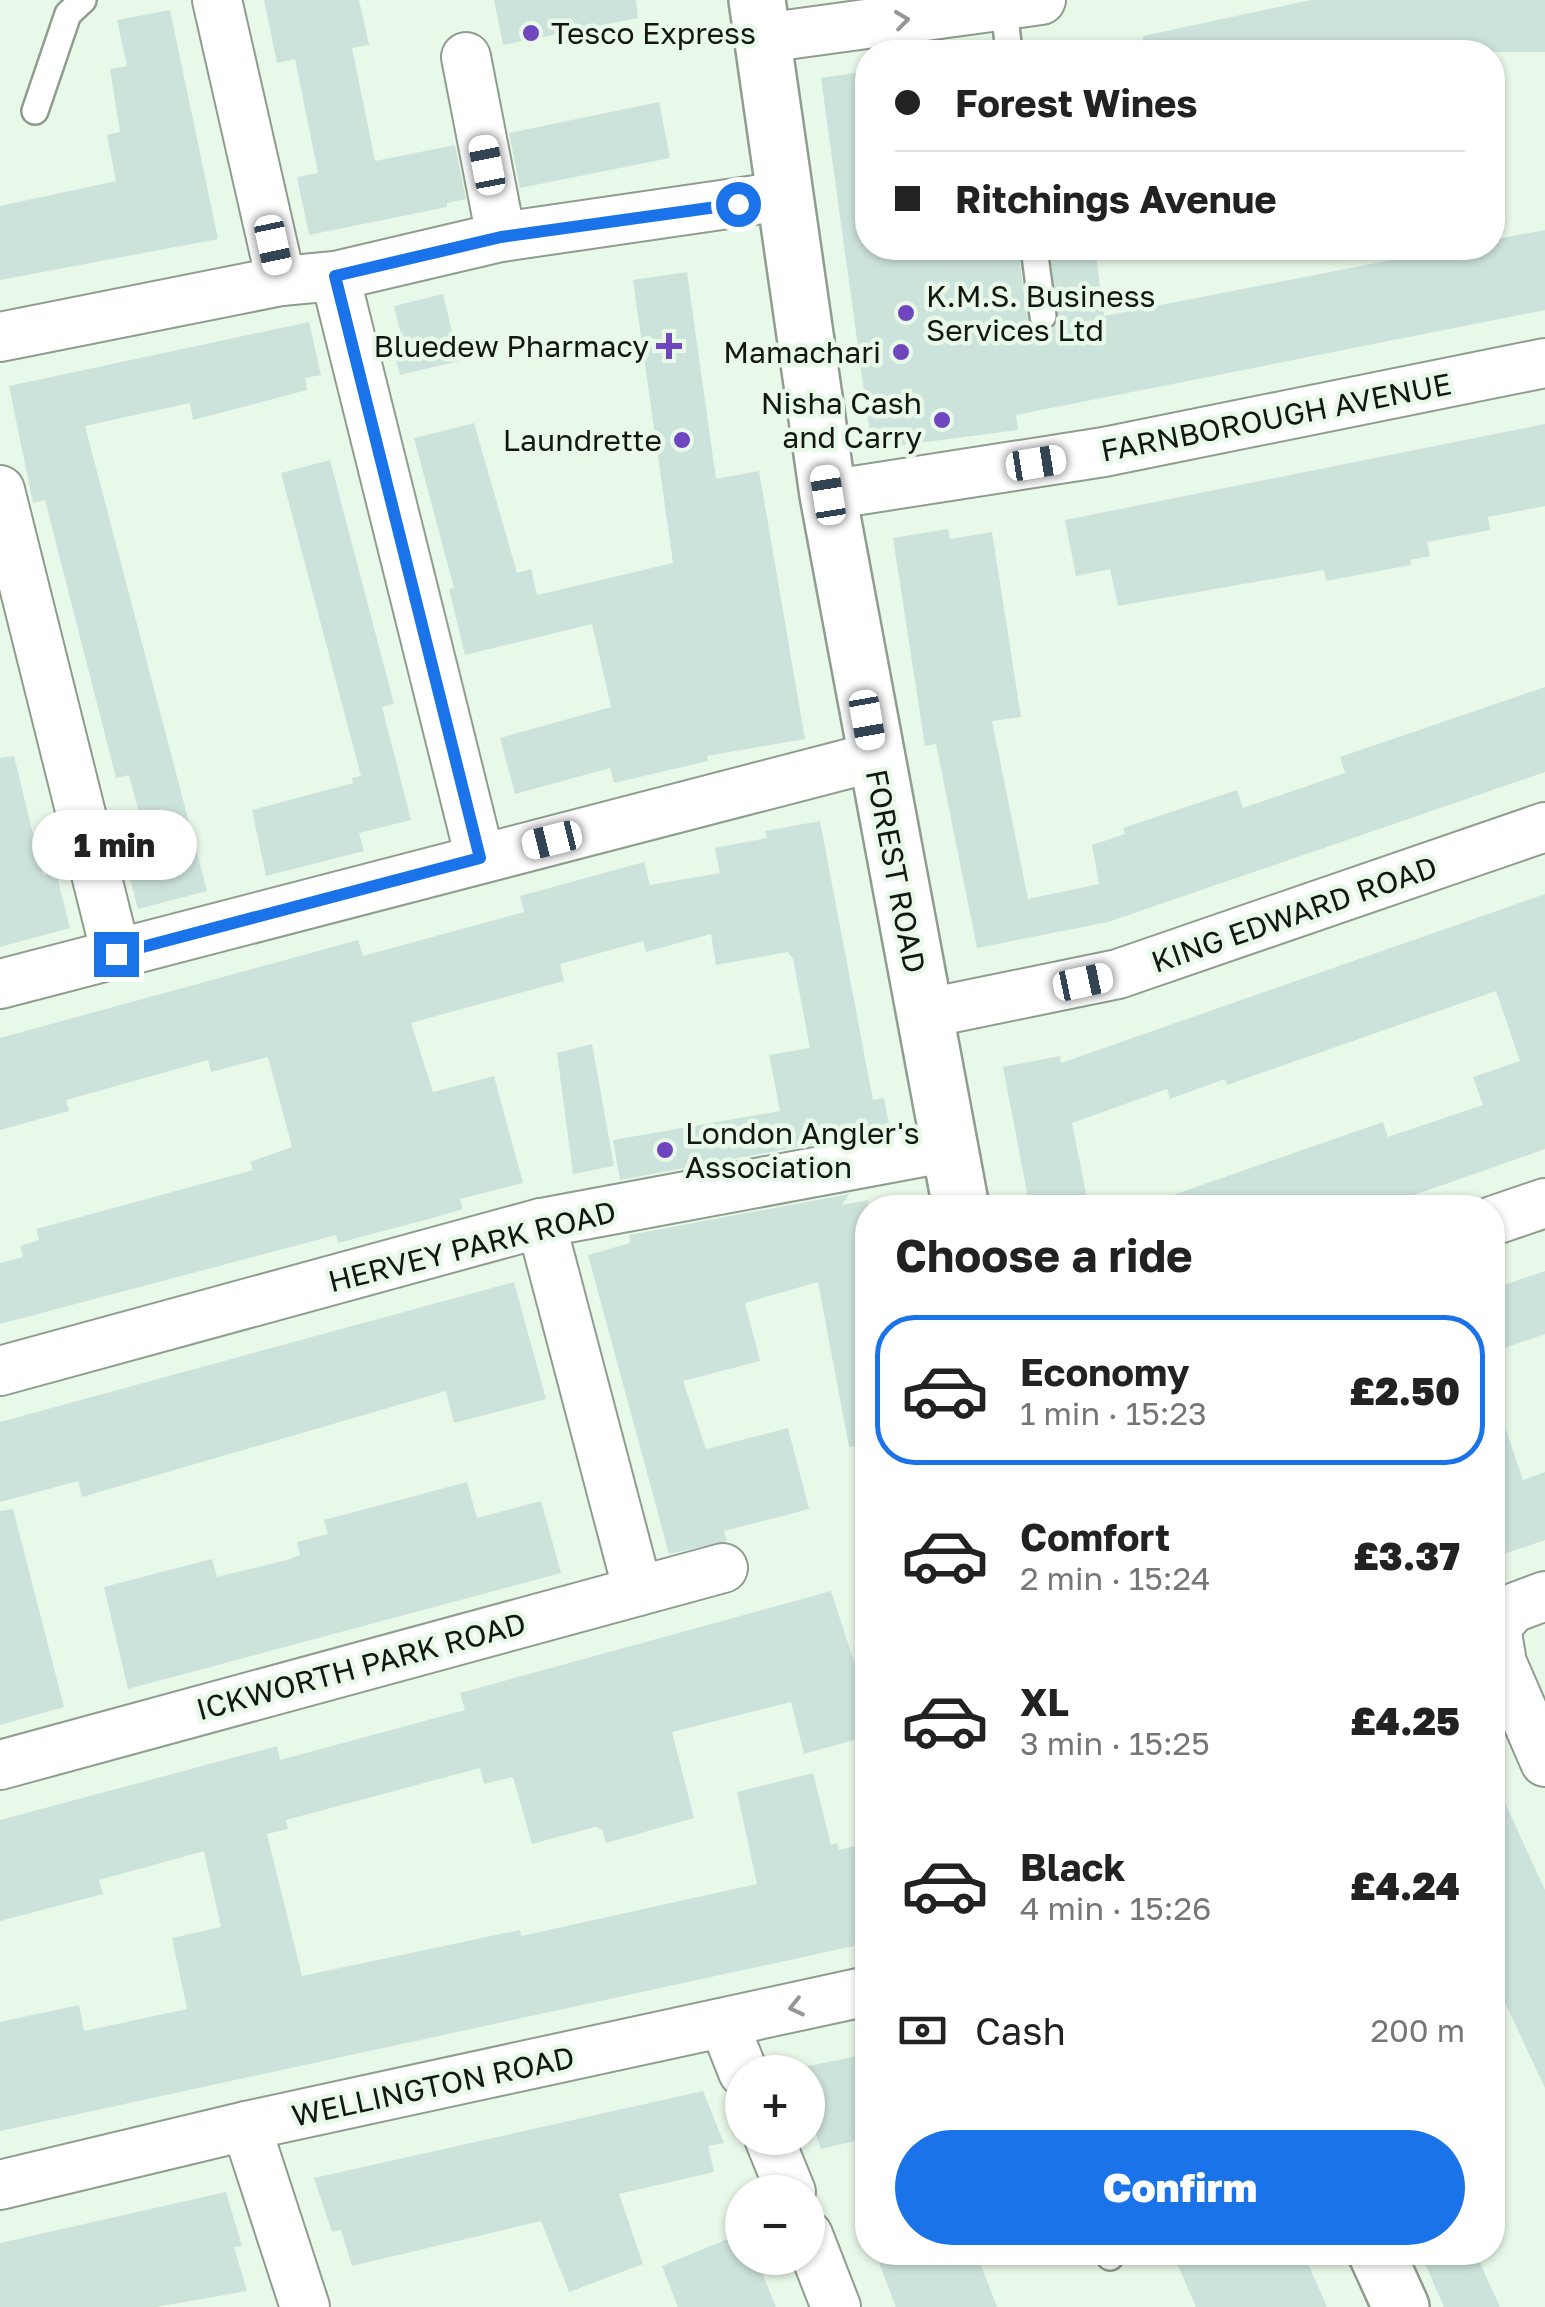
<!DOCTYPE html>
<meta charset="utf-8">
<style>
:root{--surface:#fff;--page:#f2f2f2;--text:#222;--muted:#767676;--line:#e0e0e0;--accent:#1a73e8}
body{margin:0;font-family:"Golos Text",sans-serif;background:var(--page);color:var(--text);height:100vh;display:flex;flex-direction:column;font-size:38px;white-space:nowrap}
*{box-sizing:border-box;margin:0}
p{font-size:32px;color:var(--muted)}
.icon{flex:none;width:55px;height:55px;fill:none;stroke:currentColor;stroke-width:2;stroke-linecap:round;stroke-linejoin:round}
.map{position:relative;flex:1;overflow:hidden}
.details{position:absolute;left:855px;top:1195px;width:650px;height:1070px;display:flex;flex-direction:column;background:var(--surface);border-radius:40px;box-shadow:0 2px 8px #0004}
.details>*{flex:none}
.top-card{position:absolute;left:855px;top:40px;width:650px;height:220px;border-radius:40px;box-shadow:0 2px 8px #0004;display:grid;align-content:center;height:220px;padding:0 40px;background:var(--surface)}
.controls{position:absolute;left:725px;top:2055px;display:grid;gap:20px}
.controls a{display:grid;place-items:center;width:100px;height:100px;border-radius:50%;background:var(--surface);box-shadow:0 2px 8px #0004;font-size:50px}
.end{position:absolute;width:45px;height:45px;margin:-22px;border:12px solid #1a73e8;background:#fff;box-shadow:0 0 0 5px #fff}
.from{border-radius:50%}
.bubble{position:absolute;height:70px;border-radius:35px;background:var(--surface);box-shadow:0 2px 8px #0004;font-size:32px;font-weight:800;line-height:70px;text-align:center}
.car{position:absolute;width:30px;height:60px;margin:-30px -15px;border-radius:12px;box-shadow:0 0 8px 2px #0007;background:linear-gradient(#fff 24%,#345 0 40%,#fff 0 76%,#345 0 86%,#fff 0)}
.top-card b{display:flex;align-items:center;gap:35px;height:95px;font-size:38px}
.top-card b+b{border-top:2px solid var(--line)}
.top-card i{width:25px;height:25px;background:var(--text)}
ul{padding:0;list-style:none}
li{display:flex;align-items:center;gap:30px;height:150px;margin:0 20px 15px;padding:0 20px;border:5px solid transparent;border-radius:40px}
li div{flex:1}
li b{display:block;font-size:38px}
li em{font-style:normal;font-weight:800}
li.current{border-color:var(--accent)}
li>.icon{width:90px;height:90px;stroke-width:1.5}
h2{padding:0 40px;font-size:45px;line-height:120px}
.pay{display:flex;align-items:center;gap:25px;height:110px;padding:0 40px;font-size:38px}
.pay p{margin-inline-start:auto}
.action{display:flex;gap:20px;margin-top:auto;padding:20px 40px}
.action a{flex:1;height:115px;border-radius:60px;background:var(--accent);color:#fff;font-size:40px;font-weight:800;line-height:115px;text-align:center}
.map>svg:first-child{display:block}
</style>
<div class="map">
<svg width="1545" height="2307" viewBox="0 0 1545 2307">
<rect width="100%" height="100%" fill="#e9f9e9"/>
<g fill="#cce3dc">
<path d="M264,0H359L369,45L352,48L375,161L455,145L466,199L447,203V207L309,235L297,177L318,173L295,59L277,63Z"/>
<path d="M494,0H636L638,18L503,45Z"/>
<path d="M1311,0H1545V52H1144L1143,36Z"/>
<path d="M170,10L218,239L0,280V206L116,181L107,135L120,132L110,69L127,66L117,20Z"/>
<path d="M868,71V248H1018L1027,318L1038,331L1052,329L1058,321L1050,248H1095L1104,316L1453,248H1492V240L1545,230V310L1016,415L1018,430L872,449L821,78Z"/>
<path d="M659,102L670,158L520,188L509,133Z"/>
<path d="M687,272L716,479L759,471L805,739L707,756L708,761L614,783L610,768L515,794L500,738L611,707L592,624L465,655L449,589L454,588L414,438L474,423L517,573L531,569L537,595L673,563L633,280Z"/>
<path d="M443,294L459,361L400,375L390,338L401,335L394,306Z"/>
<path d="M309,322L321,375L305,378L307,390L193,420L190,403L85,426L207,891L138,909L123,853L148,847L129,775L116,778L45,500L33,503L9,386Z"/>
<path d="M1545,424V506L1488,517L1490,530L1427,542L1430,556L1410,560L1411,565L1326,581L1324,570L1118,606L1110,569L1076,576L1065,520Z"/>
<path d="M330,460L394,704L382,707L411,820L359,833L364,851L266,876L252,810L353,783L352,778L361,776L281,473Z"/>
<path d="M948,529L950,539L992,532L1021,717L992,721L1028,899L1099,884L1092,845L1125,834L1123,828L1237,790L1243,808L1345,773L1340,757L1545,687V772L1108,922L977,948L936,744L925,746L893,538Z"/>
<path d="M14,756L43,875L56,872L70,928L0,947V758Z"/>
<path d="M820,821L873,1100L884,1098L889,1124L885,1131L620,1180L613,1140L780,1111L769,1055L810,1048L793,959L788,952L716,965L711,934L646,952L643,941L560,964L564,981L411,1023L433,1092L494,1076L523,1183L460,1199L463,1209L429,1219L338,1243L336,1235L0,1324V1263L23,1257L20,1246L39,1240L36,1229L253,1170L250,1162L292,1147L268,1057L211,1072L208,1060L166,1072L66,1100L69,1111L0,1130V1038L358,940L363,956L524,912L520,896L644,862L650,885L720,873L715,848L767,838L765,831Z"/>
<path d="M1545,894V1149L1377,1208H1154L1153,1202L1383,1122L1388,1137L1483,1105L1473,1077L1520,1061L1496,991L1227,1085L1225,1079L1170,1099L1167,1089L1072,1123L1089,1208H1030L1003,1067L1060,1056L1061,1063Z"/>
<path d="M592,1044L614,1166L573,1174L557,1053Z"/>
<path d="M849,1194L842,1205L868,1200V1445L849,1447L818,1282L745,1303L760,1361L683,1381L706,1449L788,1428L809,1509L724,1531L727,1541L669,1554L588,1255L630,1243L629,1235Z"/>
<path d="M1545,1271V1334L1492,1352V1289Z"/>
<path d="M514,1282L546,1399L454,1423L446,1391L82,1497L78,1481L0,1502V1422Z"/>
<path d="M1499,1410L1523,1480L1545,1472V1540L1492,1558V1411Z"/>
<path d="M467,1482L477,1518L541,1501L561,1573L128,1689L104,1587L212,1559L217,1577L290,1559L300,1555L297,1542L328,1534L324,1520Z"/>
<path d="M13,1509L64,1707L0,1725V1511Z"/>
<path d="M831,1591L868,1705V1736L804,1754L791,1702L672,1732L694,1818L606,1843L602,1829L595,1827L532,1844L513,1777L484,1784L480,1768L286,1820L288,1829L267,1834L302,1976L520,1930L521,1936L757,1884L737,1792L813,1773L831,1845L837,1843L839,1850L859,1845L868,1885V1943L0,2131V2022L79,2005L84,2031L187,2009L172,1938L221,1927L204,1851L99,1880L103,1894L0,1921V1820L277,1746L280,1760L465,1710L460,1693Z"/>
<path d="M1492,1775L1545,1890V2088L1492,1975Z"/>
<path d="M868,2054V2138L821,2149L808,2112V2066Z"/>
<path d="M703,2091L724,2143L708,2146L714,2172L619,2194L643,2264L569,2292L541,2221L352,2266L341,2230L332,2232L314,2178Z"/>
<path d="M226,2192L242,2246L234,2247L247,2291L156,2307H0V2243Z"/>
<path d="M742,2233V2258H756L776,2307H678L662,2266Z"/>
<path d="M875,2252H976L997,2307H896Z"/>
<path d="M1172,2252H1303L1327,2307H1196Z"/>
<path d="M1420,2252H1475L1500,2307H1444Z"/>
</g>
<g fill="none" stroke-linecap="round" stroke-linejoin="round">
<defs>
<g id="lane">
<path d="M1004,8L1009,52"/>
<path d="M35,111L68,14L83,0"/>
<path d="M1034,248L1043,316"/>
<path d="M1108,2252L1110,2257"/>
</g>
<g id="street">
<path d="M217,0L281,281"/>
<path d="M764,38L1041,0"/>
<path d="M466,57L501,237"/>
<path d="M335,276L480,858"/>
<path d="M0,337L281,281L335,276L501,237L783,196"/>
<path d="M0,490L116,954"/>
<path d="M828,495L1104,452L1545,363"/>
<path d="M0,984L874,757"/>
<path d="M923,1014L1118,974L1545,827"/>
<path d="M1492,1221L1545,1203"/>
<path d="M541,1223L638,1591"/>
<path d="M0,1371L541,1223L950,1147"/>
<path d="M1496,1627L1502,1663L1545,1762"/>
<path d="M1496,1627L1513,1608L1545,1596"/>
<path d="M0,1765L723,1568"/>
<path d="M724,2024L743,2072"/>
<path d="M246,2126L305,2307"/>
<path d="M769,2138L791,2192"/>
<path d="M0,2185L246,2126L868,1991"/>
<path d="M808,2235L836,2307"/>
</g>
<g id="primary">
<path d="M757,0L828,495L961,1208"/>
<path d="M1376,2252L1401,2307"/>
</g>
</defs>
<use href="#lane" stroke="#8e9d8e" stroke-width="30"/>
<use href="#street" stroke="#8e9d8e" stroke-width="52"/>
<use href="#primary" stroke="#8e9d8e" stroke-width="60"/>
<use href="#lane" stroke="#fff" stroke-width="25"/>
<use href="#street" stroke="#fff" stroke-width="48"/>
<use href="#primary" stroke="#fff" stroke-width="55"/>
</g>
<defs><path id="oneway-chevron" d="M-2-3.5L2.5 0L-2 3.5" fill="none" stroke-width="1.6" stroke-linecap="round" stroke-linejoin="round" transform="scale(2.5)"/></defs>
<g stroke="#949794">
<use href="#oneway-chevron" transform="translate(902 20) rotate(-7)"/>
<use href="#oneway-chevron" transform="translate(796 2007) rotate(167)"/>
</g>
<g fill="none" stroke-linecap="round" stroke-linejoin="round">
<path stroke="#1a73e8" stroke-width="12" d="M116,954L480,858L335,276L501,237L738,204"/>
</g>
<g fill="#7046be" stroke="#e9f9e9" stroke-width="4">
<circle cx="531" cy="33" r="10"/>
<circle cx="906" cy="313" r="10"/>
<path d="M664 331h10v10h10v10h-10v10h-10v-10h-10v-10h10z"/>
<circle cx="901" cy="352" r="10"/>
<circle cx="942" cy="420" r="10"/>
<circle cx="682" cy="440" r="10"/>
<circle cx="665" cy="1150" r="10"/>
</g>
<g text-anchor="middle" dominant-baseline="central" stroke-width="9" stroke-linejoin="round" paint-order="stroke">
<g font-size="30" fill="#121712" stroke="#e9f9e9" text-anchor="end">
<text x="551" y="33" text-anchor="start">Tesco Express</text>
<text x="926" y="296" text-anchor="start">K.M.S. Business<tspan x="926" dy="34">Services Ltd</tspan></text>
<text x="649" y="346">Bluedew Pharmacy</text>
<text x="881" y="352">Mamachari</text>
<text x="922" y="403">Nisha Cash<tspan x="922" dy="34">and Carry</tspan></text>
<text x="662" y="440">Laundrette</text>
<text x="685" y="1133" text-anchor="start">London Angler's<tspan x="685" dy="34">Association</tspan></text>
</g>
<g font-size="30" fill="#121712" stroke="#e9f9e9">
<text transform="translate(1276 417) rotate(-11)">FARNBOROUGH AVENUE</text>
<text transform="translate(896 871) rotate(79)">FOREST ROAD</text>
<text transform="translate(1294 914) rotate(-19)">KING EDWARD ROAD</text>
<text transform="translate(472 1246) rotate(-14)">HERVEY PARK ROAD</text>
<text transform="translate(361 1666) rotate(-15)">ICKWORTH PARK ROAD</text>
<text transform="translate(433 2086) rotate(-12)">WELLINGTON ROAD</text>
</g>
</g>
</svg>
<div class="controls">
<a>+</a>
<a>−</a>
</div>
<i class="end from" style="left:738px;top:204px"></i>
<i class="end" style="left:116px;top:954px"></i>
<div class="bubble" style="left:32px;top:810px;width:165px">1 min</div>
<i class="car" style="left:487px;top:165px;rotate:349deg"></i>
<i class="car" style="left:273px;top:245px;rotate:168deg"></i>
<i class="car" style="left:1036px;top:463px;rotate:81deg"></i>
<i class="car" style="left:828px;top:495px;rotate:351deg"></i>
<i class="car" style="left:867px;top:720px;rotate:170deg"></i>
<i class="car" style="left:552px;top:840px;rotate:256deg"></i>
<i class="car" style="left:1083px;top:982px;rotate:78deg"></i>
<div class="top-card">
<b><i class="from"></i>Forest Wines</b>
<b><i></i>Ritchings Avenue</b>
</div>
<section class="details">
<h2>Choose a ride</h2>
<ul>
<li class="current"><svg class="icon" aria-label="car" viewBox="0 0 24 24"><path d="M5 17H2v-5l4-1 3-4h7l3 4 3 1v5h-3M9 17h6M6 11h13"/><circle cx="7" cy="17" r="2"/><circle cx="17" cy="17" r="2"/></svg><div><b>Economy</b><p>1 min · 15:23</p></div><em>£2.50</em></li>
<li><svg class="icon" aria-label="car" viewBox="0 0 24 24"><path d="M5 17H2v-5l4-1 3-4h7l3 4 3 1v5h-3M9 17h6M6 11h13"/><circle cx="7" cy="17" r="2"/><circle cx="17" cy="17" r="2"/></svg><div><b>Comfort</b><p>2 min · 15:24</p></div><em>£3.37</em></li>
<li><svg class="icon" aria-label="car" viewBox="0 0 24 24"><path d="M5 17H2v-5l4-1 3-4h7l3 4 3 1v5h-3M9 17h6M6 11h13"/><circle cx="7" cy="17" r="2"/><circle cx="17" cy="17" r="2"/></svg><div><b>XL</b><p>3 min · 15:25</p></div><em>£4.25</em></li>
<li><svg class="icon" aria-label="car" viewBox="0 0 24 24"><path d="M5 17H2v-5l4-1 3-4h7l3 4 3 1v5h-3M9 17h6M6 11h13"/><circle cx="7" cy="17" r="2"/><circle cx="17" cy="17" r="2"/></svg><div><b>Black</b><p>4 min · 15:26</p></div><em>£4.24</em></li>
</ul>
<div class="pay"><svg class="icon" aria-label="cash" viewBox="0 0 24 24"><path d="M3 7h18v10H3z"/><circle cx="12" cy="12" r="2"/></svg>Cash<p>200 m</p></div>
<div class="action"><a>Confirm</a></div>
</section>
</div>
